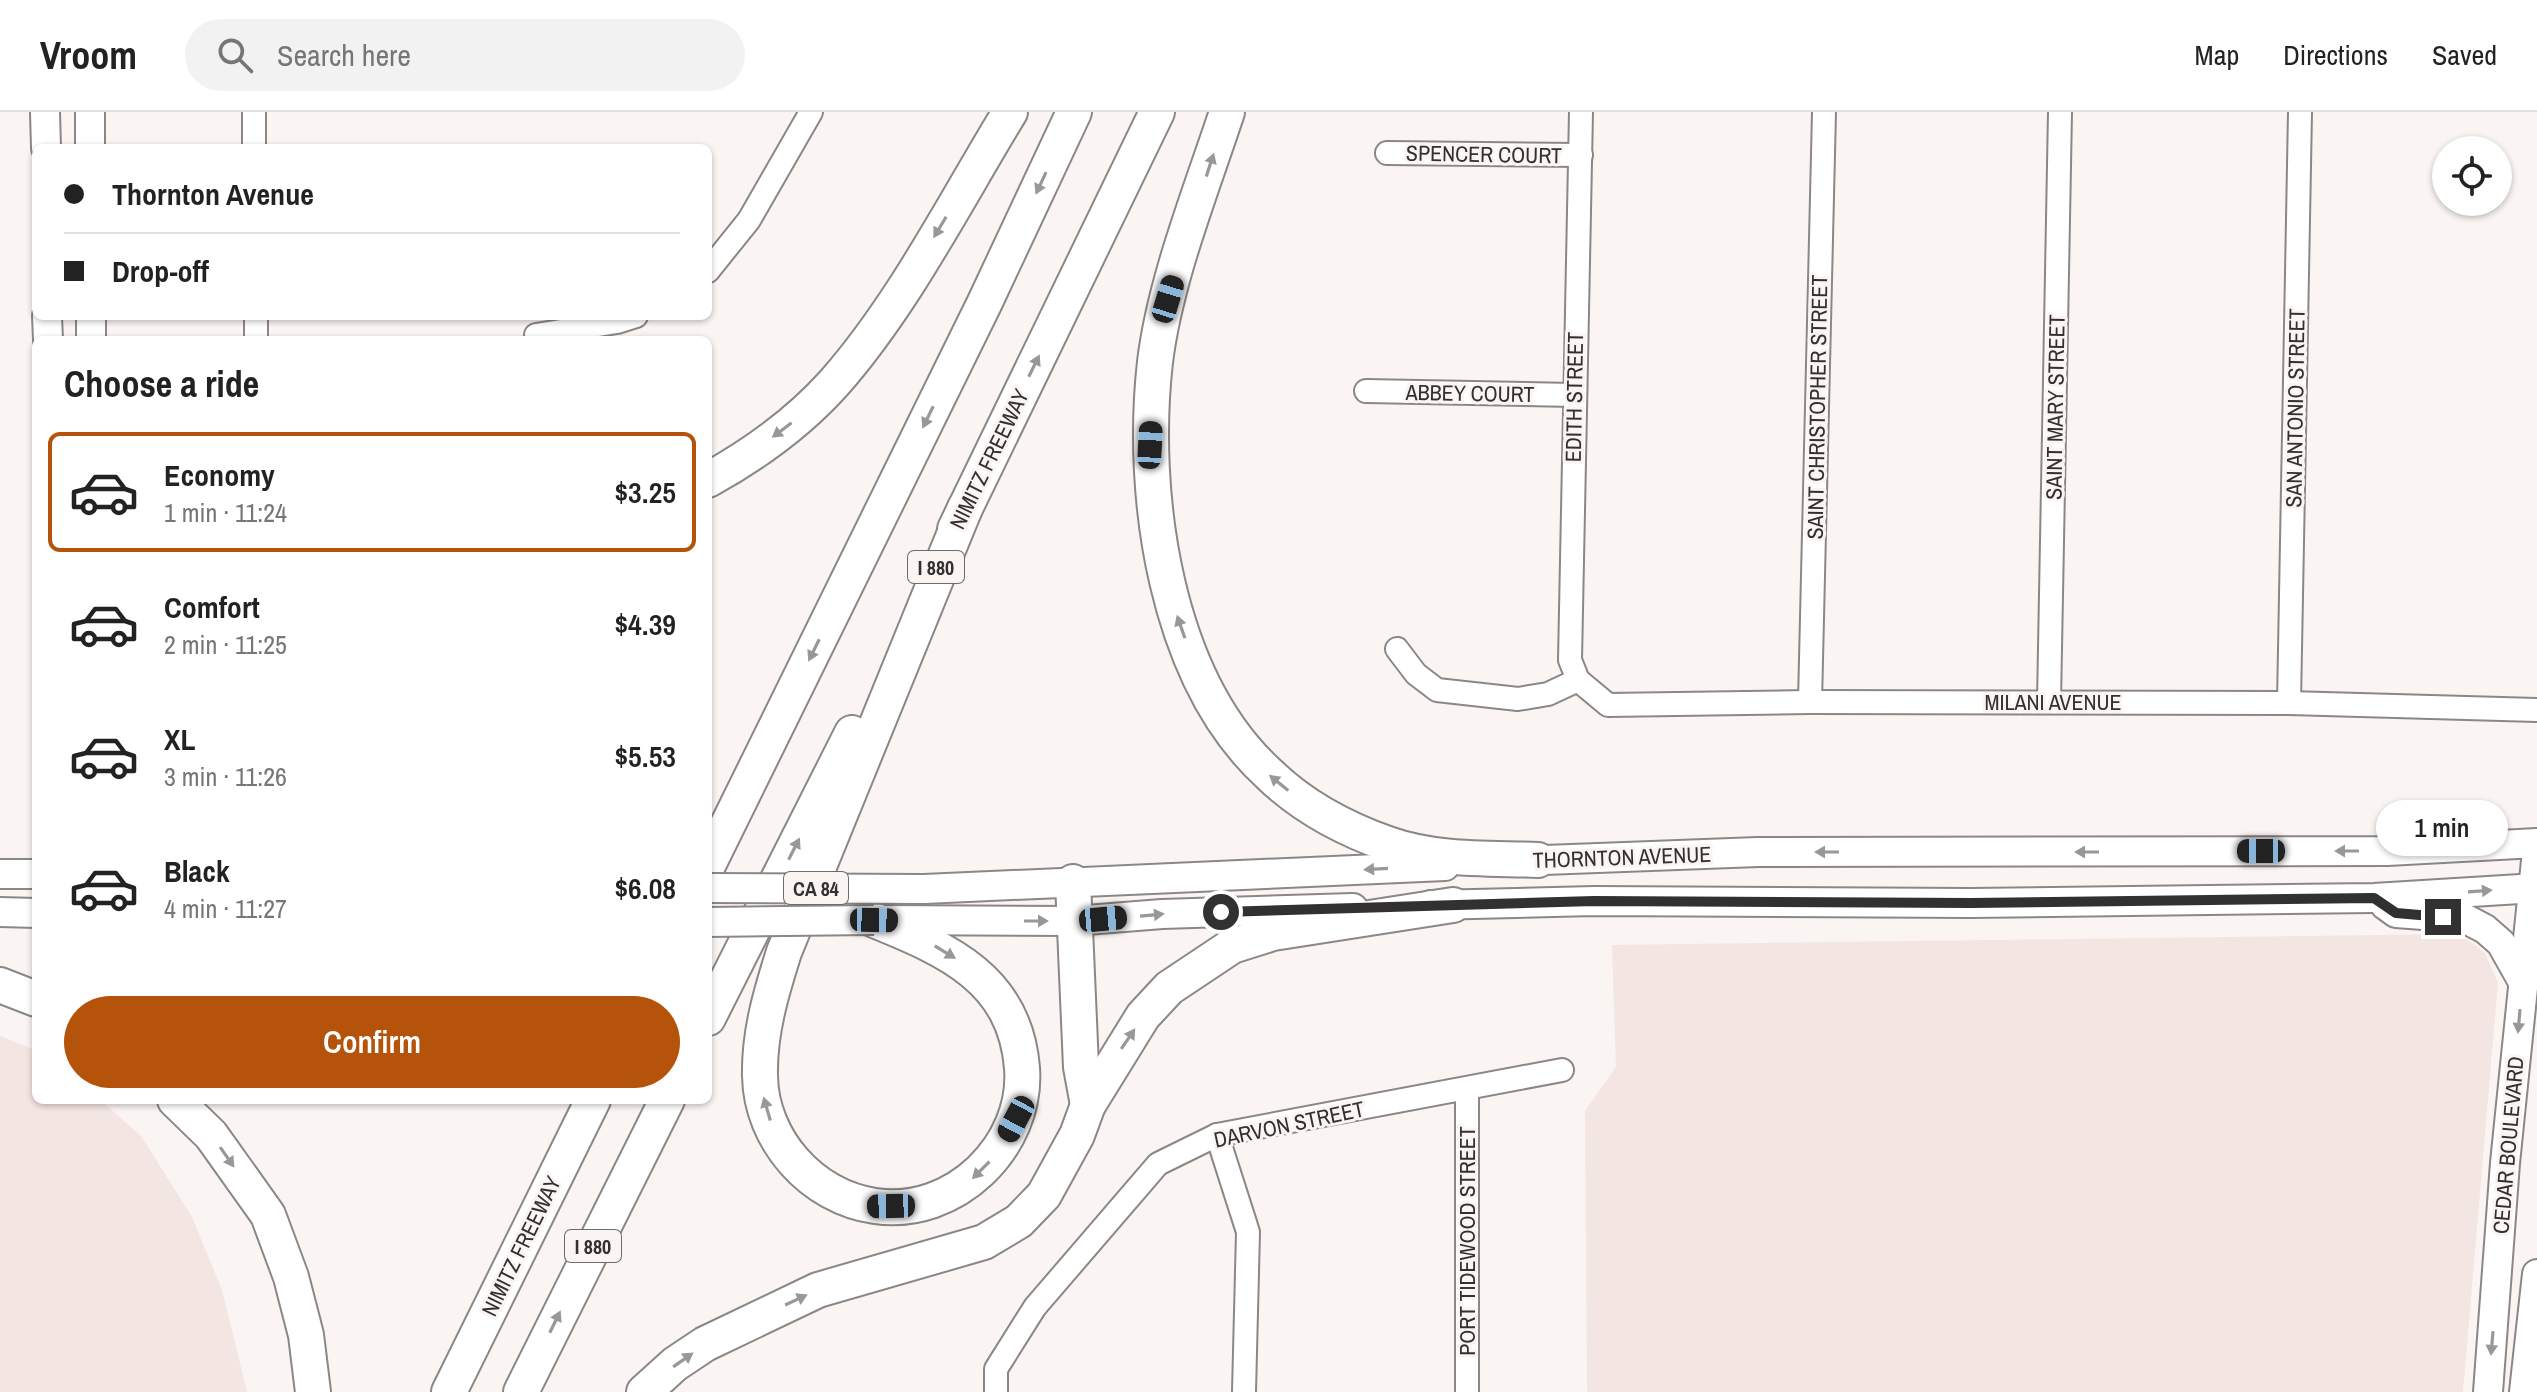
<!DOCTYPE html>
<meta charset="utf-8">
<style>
:root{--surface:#fff;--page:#f2f2f2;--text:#222;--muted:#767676;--line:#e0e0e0;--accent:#b45309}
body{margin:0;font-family:"Archivo Narrow",sans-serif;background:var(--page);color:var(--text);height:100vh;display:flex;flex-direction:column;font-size:30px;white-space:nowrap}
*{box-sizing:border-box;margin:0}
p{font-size:26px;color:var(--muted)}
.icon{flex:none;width:44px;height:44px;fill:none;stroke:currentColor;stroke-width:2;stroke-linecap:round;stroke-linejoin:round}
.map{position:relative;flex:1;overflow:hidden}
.sheet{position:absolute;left:32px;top:224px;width:680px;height:768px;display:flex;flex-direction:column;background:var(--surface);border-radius:12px;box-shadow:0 2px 6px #0004}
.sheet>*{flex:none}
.top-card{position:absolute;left:32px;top:32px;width:680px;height:176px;border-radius:12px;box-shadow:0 2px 6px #0004;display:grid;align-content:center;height:176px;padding:0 32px;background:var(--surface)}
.controls{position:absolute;left:2432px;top:24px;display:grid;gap:16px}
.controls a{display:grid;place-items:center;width:80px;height:80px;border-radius:50%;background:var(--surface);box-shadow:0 2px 6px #0004;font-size:40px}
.end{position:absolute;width:36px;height:36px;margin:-18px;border:10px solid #323030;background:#fff;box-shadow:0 0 0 4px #fff}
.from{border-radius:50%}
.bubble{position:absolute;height:56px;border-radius:28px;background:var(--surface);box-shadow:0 2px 6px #0004;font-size:26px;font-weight:600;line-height:56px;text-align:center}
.car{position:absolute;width:24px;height:48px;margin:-24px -12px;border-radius:10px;box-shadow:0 0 6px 2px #0007;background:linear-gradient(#222 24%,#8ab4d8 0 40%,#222 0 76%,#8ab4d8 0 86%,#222 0)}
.top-card b{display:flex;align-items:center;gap:28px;height:76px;font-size:30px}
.top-card b+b{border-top:2px solid var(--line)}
.top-card i{width:20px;height:20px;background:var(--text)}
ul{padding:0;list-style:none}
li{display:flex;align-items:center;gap:24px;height:120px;margin:0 16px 12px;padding:0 16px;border:4px solid transparent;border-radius:12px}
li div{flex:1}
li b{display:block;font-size:30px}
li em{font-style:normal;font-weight:600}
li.selected{border-color:var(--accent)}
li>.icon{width:72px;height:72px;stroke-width:1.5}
h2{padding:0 32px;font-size:36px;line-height:96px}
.cta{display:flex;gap:16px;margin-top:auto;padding:16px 32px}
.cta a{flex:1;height:92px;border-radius:48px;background:var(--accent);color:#fff;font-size:32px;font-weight:600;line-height:92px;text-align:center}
header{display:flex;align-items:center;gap:48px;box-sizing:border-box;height:112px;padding:0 40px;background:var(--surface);border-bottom:2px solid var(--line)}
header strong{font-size:38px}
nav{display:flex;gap:44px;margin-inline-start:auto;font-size:28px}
.search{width:560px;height:72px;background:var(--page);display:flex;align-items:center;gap:20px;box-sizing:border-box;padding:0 28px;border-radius:44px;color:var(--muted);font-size:30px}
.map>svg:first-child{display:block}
</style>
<header>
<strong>Vroom</strong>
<div class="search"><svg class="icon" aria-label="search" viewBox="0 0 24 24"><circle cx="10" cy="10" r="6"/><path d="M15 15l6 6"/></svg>Search here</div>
<nav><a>Map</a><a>Directions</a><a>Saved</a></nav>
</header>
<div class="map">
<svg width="2537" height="1280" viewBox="0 0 2537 1280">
<rect width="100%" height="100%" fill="#faf4f3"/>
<g fill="#f3e5e1">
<path d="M2451,822L2468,828L2484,840L2498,870L2463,1280H1587L1585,999L1616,955L1612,833Z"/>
<path d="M0,924L36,938V988H100L141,1024L192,1105L222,1178L247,1280H0Z"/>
</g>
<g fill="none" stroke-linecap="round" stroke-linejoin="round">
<defs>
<g id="minor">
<path d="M254,0V36"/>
<path d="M1581,0L1570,548L1578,568L1608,593L1810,590L2289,591L2537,598"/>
<path d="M1387,41L1581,43"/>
<path d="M708,159L749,108L811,0"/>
<path d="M256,204V228"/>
<path d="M536,223L617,210L636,204"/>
<path d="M1366,279L1574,283"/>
<path d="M1397,537L1416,562L1437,578L1518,587L1548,582L1578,568"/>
<path d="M1810,590L1824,0"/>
<path d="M2049,590L2060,0"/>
<path d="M2289,591L2300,0"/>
<path d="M1467,977V1280"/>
<path d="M1217,1023L1248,1120L1244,1280"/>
<path d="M996,1280V1257L1035,1195L1158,1052L1217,1023L1562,958"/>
</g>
<g id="major">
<path d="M45,0L46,36"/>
<path d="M90,0V36"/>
<path d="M47,204L48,228"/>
<path d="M91,204V228"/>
<path d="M1518,749L1758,740L2387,739L2537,731"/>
<path d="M0,762H36"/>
<path d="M924,777L1445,754"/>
<path d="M1431,793L1594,789L1971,791L2374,786L2537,776"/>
<path d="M2385,793L2396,801L2464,806L2485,817L2501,831L2523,870"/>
<path d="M0,800L36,801"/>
<path d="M879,808L1074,809L1162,802L1353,796"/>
<path d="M2488,1280L2505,1051L2537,739"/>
<path d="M2524,1280L2537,1162"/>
</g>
<g id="highway">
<path d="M1227,0C1201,79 1165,168 1155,250C1140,383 1165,567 1269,662C1302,694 1345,717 1388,732C1436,749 1488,746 1538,748"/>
<path d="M708,368C753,343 799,310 834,271C903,193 955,90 1010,0"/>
<path d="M955,417L1157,0"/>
<path d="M708,753L985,190L1074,0"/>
<path d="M1073,770L1081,955L1088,993"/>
<path d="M874,808C948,838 1015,867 1022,956C1028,1034 954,1106 875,1094C812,1085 761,1028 760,964C759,921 771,881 784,840L965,396"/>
<path d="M0,873L36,887"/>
<path d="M708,906L852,621"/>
<path d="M175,988L211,1023L268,1103L291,1165L306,1223L313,1280"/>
<path d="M449,1280L593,988"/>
<path d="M521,1280L667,988"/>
<path d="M644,1280L675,1252L705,1232L818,1178L984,1130L1019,1109L1044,1083L1077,1023L1088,993L1143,904L1169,876L1232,834L1273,821L1453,793"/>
</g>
</defs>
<use href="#minor" stroke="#8c8786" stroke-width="26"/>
<use href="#major" stroke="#8c8786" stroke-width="32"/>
<use href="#highway" stroke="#8c8786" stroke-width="38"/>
<use href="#minor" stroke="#fff" stroke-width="22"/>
<use href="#major" stroke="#fff" stroke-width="28"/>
<use href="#highway" stroke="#fff" stroke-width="34"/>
<defs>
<g id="major-bridge">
<path d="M708,776L924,777"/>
<path d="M708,810L874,808"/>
</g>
</defs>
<use href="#major-bridge" stroke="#8c8786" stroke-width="32" stroke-linecap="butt"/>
<use href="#major-bridge" stroke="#fff" stroke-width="28"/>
</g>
<defs><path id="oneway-solid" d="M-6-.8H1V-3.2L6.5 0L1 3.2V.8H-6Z" transform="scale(2)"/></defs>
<g fill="#989898">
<use href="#oneway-solid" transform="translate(1210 53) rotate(-72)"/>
<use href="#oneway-solid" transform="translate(1041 71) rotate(115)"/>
<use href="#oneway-solid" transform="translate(940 115) rotate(121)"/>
<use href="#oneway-solid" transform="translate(1034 254) rotate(-64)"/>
<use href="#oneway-solid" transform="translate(928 305) rotate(116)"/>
<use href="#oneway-solid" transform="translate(782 318) rotate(143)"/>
<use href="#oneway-solid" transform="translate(1181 515) rotate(-109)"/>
<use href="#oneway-solid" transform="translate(814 538) rotate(116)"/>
<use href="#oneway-solid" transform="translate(1279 671) rotate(-141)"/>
<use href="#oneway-solid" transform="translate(794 737) rotate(-63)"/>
<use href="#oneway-solid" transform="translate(2347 739) rotate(180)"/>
<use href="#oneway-solid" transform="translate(1827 740) rotate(180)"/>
<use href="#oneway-solid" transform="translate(2087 740) rotate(180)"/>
<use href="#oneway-solid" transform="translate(1376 757) rotate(177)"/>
<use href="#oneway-solid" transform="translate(2480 779) rotate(-4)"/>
<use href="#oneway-solid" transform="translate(1152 803) rotate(-5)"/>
<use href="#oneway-solid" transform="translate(1036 809)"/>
<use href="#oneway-solid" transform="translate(945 840) rotate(31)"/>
<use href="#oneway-solid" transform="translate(2519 909) rotate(95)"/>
<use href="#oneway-solid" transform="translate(1128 927) rotate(-56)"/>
<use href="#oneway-solid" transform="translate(767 997) rotate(-106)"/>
<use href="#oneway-solid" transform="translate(227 1045) rotate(55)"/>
<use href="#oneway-solid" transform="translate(981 1058) rotate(135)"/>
<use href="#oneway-solid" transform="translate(796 1188) rotate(-25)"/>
<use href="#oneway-solid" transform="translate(555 1210) rotate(-64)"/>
<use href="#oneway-solid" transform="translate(2492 1231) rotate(95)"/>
<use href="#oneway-solid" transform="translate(683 1248) rotate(-35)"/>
</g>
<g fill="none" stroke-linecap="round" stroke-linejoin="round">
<path stroke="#323030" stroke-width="10" d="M1221,800L1594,789L1971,791L2374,786L2396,801L2443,805"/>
</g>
<g text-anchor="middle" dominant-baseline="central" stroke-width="6" stroke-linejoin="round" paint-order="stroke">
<g fill="#faf4f3" stroke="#6e6b6a" stroke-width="2">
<rect x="908" y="439" width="56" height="32" rx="6"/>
<rect x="784" y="760" width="64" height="32" rx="6"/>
<rect x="565" y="1118" width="56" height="32" rx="6"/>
</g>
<g font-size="20" font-weight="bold" fill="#323030">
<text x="936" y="455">I 880</text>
<text x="816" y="776">CA 84</text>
<text x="593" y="1134">I 880</text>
</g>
<g font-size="22" fill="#323030" stroke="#faf4f3">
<text transform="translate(1484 42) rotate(1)">SPENCER COURT</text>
<text transform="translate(1470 281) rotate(1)">ABBEY COURT</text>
<text transform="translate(1574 285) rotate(-89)">EDITH STREET</text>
<text transform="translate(1817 295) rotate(-89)">SAINT CHRISTOPHER STREET</text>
<text transform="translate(2055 295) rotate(-89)">SAINT MARY STREET</text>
<text transform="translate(2295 296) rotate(-89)">SAN ANTONIO STREET</text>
<text transform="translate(989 347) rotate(-64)">NIMITZ FREEWAY</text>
<text x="2053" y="590">MILANI AVENUE</text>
<text transform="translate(1622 745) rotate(-2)">THORNTON AVENUE</text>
<text transform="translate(1289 1012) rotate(-12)">DARVON STREET</text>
<text transform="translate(2508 1033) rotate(-85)">CEDAR BOULEVARD</text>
<text transform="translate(1467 1129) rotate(-90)">PORT TIDEWOOD STREET</text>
<text transform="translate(521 1134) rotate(-64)">NIMITZ FREEWAY</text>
</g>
</g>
</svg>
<div class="controls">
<a><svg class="icon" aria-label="locate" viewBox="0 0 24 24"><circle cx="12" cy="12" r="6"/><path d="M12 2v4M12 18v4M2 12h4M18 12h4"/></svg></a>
</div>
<i class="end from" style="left:1221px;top:800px"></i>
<i class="end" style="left:2443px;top:805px"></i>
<div class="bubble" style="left:2376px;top:688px;width:132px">1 min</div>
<i class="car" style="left:1168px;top:187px;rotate:17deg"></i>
<i class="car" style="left:1150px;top:333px;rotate:3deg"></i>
<i class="car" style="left:2261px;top:739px;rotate:270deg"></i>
<i class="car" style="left:1103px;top:807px;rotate:85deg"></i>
<i class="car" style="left:874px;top:808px;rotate:91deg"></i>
<i class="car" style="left:1016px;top:1007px;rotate:208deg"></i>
<i class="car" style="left:891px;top:1094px;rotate:269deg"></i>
<div class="top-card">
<b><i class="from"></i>Thornton Avenue</b>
<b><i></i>Drop-off</b>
</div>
<section class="sheet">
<h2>Choose a ride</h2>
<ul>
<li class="selected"><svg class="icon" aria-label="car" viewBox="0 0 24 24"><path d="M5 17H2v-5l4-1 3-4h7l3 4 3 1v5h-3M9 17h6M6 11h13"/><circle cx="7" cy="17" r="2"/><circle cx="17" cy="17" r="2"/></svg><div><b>Economy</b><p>1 min · 11:24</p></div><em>$3.25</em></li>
<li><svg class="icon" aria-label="car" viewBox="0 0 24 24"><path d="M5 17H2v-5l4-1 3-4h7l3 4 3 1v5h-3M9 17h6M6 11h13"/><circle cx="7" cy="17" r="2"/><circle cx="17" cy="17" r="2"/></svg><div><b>Comfort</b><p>2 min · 11:25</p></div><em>$4.39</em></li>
<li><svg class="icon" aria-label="car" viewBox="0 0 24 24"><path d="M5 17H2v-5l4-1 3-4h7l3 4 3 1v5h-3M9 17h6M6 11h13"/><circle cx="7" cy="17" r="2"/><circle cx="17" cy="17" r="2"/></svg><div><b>XL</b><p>3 min · 11:26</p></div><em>$5.53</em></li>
<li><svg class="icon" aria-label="car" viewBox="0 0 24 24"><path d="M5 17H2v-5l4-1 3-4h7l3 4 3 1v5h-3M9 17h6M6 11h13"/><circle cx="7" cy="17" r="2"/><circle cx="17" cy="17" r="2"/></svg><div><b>Black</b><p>4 min · 11:27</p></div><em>$6.08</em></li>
</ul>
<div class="cta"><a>Confirm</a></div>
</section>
</div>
